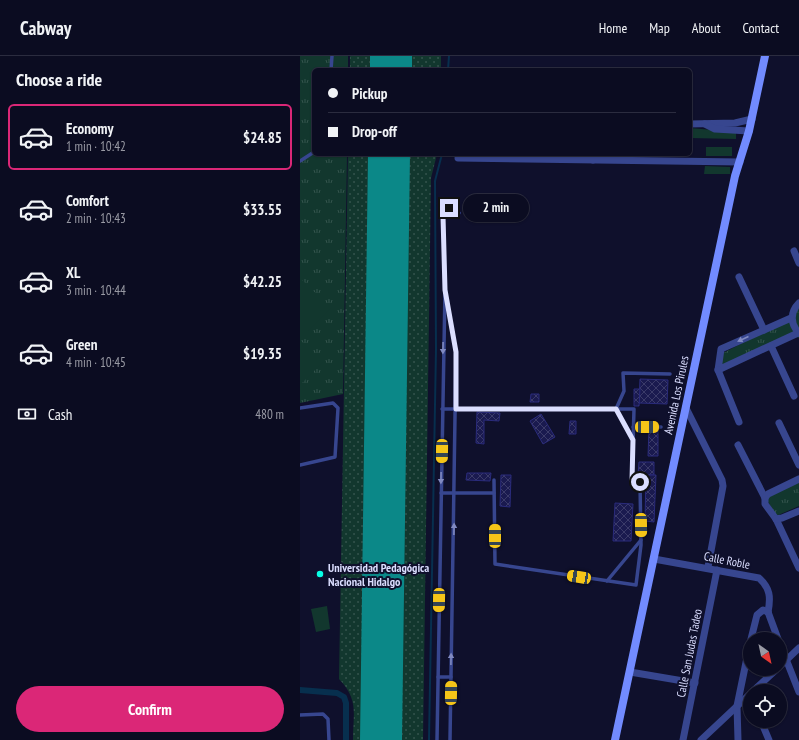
<!DOCTYPE html>
<meta charset="utf-8">
<style>
:root{--surface:#0b0c21;--page:#14152a;--text:#f1f3f6;--muted:#9a9ba5;--line:#2b2c3f;--accent:#db2777}
body{margin:0;font-family:"PT Sans Narrow",sans-serif;background:var(--page);color:var(--text);height:100vh;display:flex;flex-direction:column;font-size:15px;white-space:nowrap}
*{box-sizing:border-box;margin:0}
p{font-size:13px;color:var(--muted)}
.icon{flex:none;width:22px;height:22px;fill:none;stroke:currentColor;stroke-width:2;stroke-linecap:round;stroke-linejoin:round}
.map{position:relative;flex:1;overflow:hidden}
.sheet{display:flex;flex-direction:column;background:var(--surface);width:300px}
.sheet>*{flex:none}
.top-card{position:absolute;left:12px;top:12px;width:380px;height:88px;border-radius:6px;box-shadow:0 1px 3px #0004,0 0 0 1px var(--line);display:grid;align-content:center;height:88px;padding:0 16px;background:var(--surface)}
.needle{width:26px;rotate:147deg}
.fabs{position:absolute;left:443px;top:576px;display:grid;gap:8px}
.fabs a{display:grid;place-items:center;width:44px;height:44px;border-radius:50%;background:var(--surface);box-shadow:0 1px 3px #0004,0 0 0 1px var(--line);font-size:20px}
.end{position:absolute;width:18px;height:18px;margin:-9px;border:5px solid #dbdeff;background:#111;box-shadow:0 0 0 2px #111}
.from{border-radius:50%}
.bubble{position:absolute;height:28px;border-radius:14px;background:var(--surface);box-shadow:0 1px 3px #0004,0 0 0 1px var(--line);font-size:13px;font-weight:700;line-height:28px;text-align:center}
.car{position:absolute;width:12px;height:24px;margin:-12px -6px;border-radius:5px;box-shadow:0 0 3px 1px #0007;background:linear-gradient(#f5c518 24%,#345 0 40%,#f5c518 0 76%,#345 0 86%,#f5c518 0)}
.top-card b{display:flex;align-items:center;gap:14px;height:38px;font-size:15px}
.top-card b+b{border-top:1px solid var(--line)}
.top-card i{width:10px;height:10px;background:var(--text)}
ul{padding:0;list-style:none}
li{display:flex;align-items:center;gap:12px;height:66px;margin:0 8px 6px;padding:0 8px;border:2px solid transparent;border-radius:6px}
li div{flex:1}
li b{display:block;font-size:15px}
li em{font-style:normal;font-weight:700}
li.selected{border-color:var(--accent)}
li>.icon{width:36px;height:36px;stroke-width:1.5}
h2{padding:0 16px;font-size:18px;line-height:48px}
.pay{display:flex;align-items:center;gap:10px;height:44px;padding:0 16px;font-size:15px}
.pay p{margin-inline-start:auto}
.button{display:flex;gap:8px;margin-top:auto;padding:8px 16px}
.button a{flex:1;height:46px;border-radius:24px;background:var(--accent);color:#fff;font-size:16px;font-weight:700;line-height:46px;text-align:center}
header{display:flex;align-items:center;gap:24px;box-sizing:border-box;height:56px;padding:0 20px;background:var(--surface);border-bottom:1px solid var(--line)}
header strong{font-size:19px}
nav{display:flex;gap:22px;margin-inline-start:auto;font-size:14px}
main{display:flex;flex:1;min-height:0}
.map>svg:first-child{display:block}
</style>
<header>
<strong>Cabway</strong>
<nav><a>Home</a><a>Map</a><a>About</a><a>Contact</a></nav>
</header>
<main>
<section class="sheet">
<h2>Choose a ride</h2>
<ul>
<li class="selected"><svg class="icon" aria-label="car" viewBox="0 0 24 24"><path d="M5 17H2v-5l4-1 3-4h7l3 4 3 1v5h-3M9 17h6M6 11h13"/><circle cx="7" cy="17" r="2"/><circle cx="17" cy="17" r="2"/></svg><div><b>Economy</b><p>1 min · 10:42</p></div><em>$24.85</em></li>
<li><svg class="icon" aria-label="car" viewBox="0 0 24 24"><path d="M5 17H2v-5l4-1 3-4h7l3 4 3 1v5h-3M9 17h6M6 11h13"/><circle cx="7" cy="17" r="2"/><circle cx="17" cy="17" r="2"/></svg><div><b>Comfort</b><p>2 min · 10:43</p></div><em>$33.55</em></li>
<li><svg class="icon" aria-label="car" viewBox="0 0 24 24"><path d="M5 17H2v-5l4-1 3-4h7l3 4 3 1v5h-3M9 17h6M6 11h13"/><circle cx="7" cy="17" r="2"/><circle cx="17" cy="17" r="2"/></svg><div><b>XL</b><p>3 min · 10:44</p></div><em>$42.25</em></li>
<li><svg class="icon" aria-label="car" viewBox="0 0 24 24"><path d="M5 17H2v-5l4-1 3-4h7l3 4 3 1v5h-3M9 17h6M6 11h13"/><circle cx="7" cy="17" r="2"/><circle cx="17" cy="17" r="2"/></svg><div><b>Green</b><p>4 min · 10:45</p></div><em>$19.35</em></li>
</ul>
<div class="pay"><svg class="icon" aria-label="cash" viewBox="0 0 24 24"><path d="M3 7h18v10H3z"/><circle cx="12" cy="12" r="2"/></svg>Cash<p>480 m</p></div>
<div class="button"><a>Confirm</a></div>
</section>
<div class="map">
<svg width="499" height="684" viewBox="0 0 499 684">
<defs>
<pattern id="grass-dots" width="8" height="8" patternUnits="userSpaceOnUse"><rect width="8" height="8" fill="#12372e"/><path d="M2 2h.1M6 6h.1" fill="none" stroke="#34544d" stroke-width="1.8" stroke-linecap="round"/></pattern>
<pattern id="park-tufts" width="24" height="20" patternUnits="userSpaceOnUse"><rect width="24" height="20" fill="#12372e"/><path d="M3 7l-1-3M5 7V3M7 7l1-3M15 17l-1-3M17 17v-4M19 17l1-3" fill="none" stroke="#34544d"/></pattern>
<pattern id="building-cross-hatch" width="8" height="8" patternUnits="userSpaceOnUse"><rect width="8" height="8" fill="#1a1a4f"/><path d="M0 0l8 8M0 8l8-8" fill="none" stroke="#3b3b69"/></pattern>
</defs>
<rect width="100%" height="100%" fill="#0f102c"/>
<g fill="url(#grass-dots)">
<rect x="50" y="0" width="28" height="14"/>
<rect x="103" y="0" width="38" height="14"/>
<path d="M48,98H77L68,684H53C53,657 59,644 39,623Z"/>
<path d="M102,98H137L131,122L123,684H92Z"/>
</g>
<g fill="url(#park-tufts)">
<path d="M0,0H48V14H14V98H47L43,338L0,347Z"/>
<path d="M499,247V282L495,280L419,312L421,298L488,264Z"/>
<path d="M499,424V450L476,460L466,442Z"/>
</g>
<g fill="#12372e">
<path d="M390,72L436,76V83L390,82Z"/>
<rect x="406" y="91" width="26" height="9"/>
<path d="M405,110L430,111V118H404Z"/>
<path d="M0,222L31,252L8,275L0,268Z"/>
<path d="M0,284L23,306L0,329Z"/>
<path d="M27,550L30,573L16,576L11,553Z"/>
</g>
<g fill="none" stroke-linecap="round" stroke-linejoin="round">
<g stroke="#072f4e" stroke-width="2">
<path d="M148,14L149,0"/>
<path d="M129,684L136,293L135,125L142,98"/>
</g>
<path stroke="#072f4e" stroke-width="6" d="M0,634L37,637L44,641L46,647V684"/>
<g stroke="#0b8888" stroke-width="42">
<path d="M91,14V0"/>
<path d="M81,684L89,98"/>
</g>
</g>
<g fill="url(#building-cross-hatch)" stroke="#2a2b7c">
<path d="M340,323L368,324L367,348L339,347Z"/>
<path d="M334,333H340L339,350H334Z"/>
<path d="M231,338H239V346H230Z"/>
<path d="M177,356L200,357L199,365L184,364V388L176,387Z"/>
<path d="M241,358L255,381L243,388L230,365Z"/>
<path d="M270,365H276V378H269Z"/>
<path d="M349,373L358,374V400H348Z"/>
<path d="M339,406H354V419H338Z"/>
<path d="M167,417H191L190,425L166,424Z"/>
<path d="M201,419H211L210,451L200,450Z"/>
<path d="M346,419H356L354,466L345,465Z"/>
<path d="M315,447L333,448L331,485H313Z"/>
</g>
<g fill="none" stroke-linecap="round" stroke-linejoin="round">
<g stroke="#37468f" stroke-width="3.5">
<path d="M31,14L32,0"/>
<path d="M0,105L14,96"/>
<path d="M145,234L143,160L144,154L149,152L159,157"/>
<path d="M0,352L33,347L38,352L35,401L0,409"/>
<path d="M142,353H334L332,424L340,426L341,489L336,529L195,508L194,424"/>
<path d="M333,371H361"/>
<path d="M333,383L316,353L324,335L323,317L370,318"/>
<path d="M141,437H194"/>
<path d="M307,525L341,484"/>
<path d="M138,621H151"/>
<path d="M0,659L23,658L28,663L29,684"/>
<path d="M137,684L145,234L156,296L150,684"/>
</g>
<g stroke="#37468f" stroke-width="7">
<path d="M390,68L435,67L452,63"/>
<path d="M405,68L415,73L449,75"/>
<path d="M288,98L289,102L293,104L296,102L297,98"/>
<path d="M158,102L440,106"/>
<path d="M494,195L499,207"/>
<path d="M439,221L464,274"/>
<path d="M499,247C490,256 490,268 499,277"/>
<path d="M491,262L421,293L418,314L498,277"/>
<path d="M471,290L494,340"/>
<path d="M418,314L439,366"/>
<path d="M386,352L422,424L423,430L408,511"/>
<path d="M479,367L499,409"/>
<path d="M438,389L465,442"/>
<path d="M476,463L465,448V442L468,438L499,423"/>
<path d="M476,463L499,512"/>
<path d="M476,463L482,462L499,455"/>
<path d="M354,503L459,522C470,532 471,541 468,556"/>
<path d="M468,556L478,583"/>
<path d="M451,583L457,559L463,554L468,556"/>
<path d="M480,588L499,636"/>
<path d="M480,610L499,592"/>
<path d="M330,616L395,627"/>
<path d="M453,635L477,613"/>
<path d="M461,665L469,684"/>
<path d="M383,684L417,514"/>
<path d="M401,684L450,638"/>
<path d="M438,684L437,650L450,587"/>
</g>
<path stroke="#728bff" stroke-width="8" d="M315,684L435,120L449,75L465,0"/>
</g>
<defs><path id="oneway-solid" d="M-6-.8H1V-3.2L6.5 0L1 3.2V.8H-6Z"/></defs>
<g fill="#818ac1">
<use href="#oneway-solid" transform="translate(443 283) rotate(156)"/>
<use href="#oneway-solid" transform="translate(143 292) rotate(91)"/>
<use href="#oneway-solid" transform="translate(141 422) rotate(91)"/>
<use href="#oneway-solid" transform="translate(154 473) rotate(-89)"/>
<use href="#oneway-solid" transform="translate(151 603) rotate(-89)"/>
</g>
<g fill="none" stroke-linecap="round" stroke-linejoin="round">
<path stroke="#dbdeff" stroke-width="5" d="M149,152L144,154L143,160L145,234L156,296V353H316L333,384L332,424L340,426"/>
</g>
<circle fill="#07ffe5" stroke="#0f102c" stroke-width="1.5" cx="20" cy="518" r="4"/>
<g text-anchor="middle" dominant-baseline="central" stroke-width="4" stroke-linejoin="round" paint-order="stroke">
<g font-size="12" fill="#dbdeff" stroke="#0f102c">
<text transform="translate(376 339) rotate(-78)">Avenida Los Pirules</text>
<text transform="translate(427 504) rotate(11)">Calle Roble</text>
<text transform="translate(389 597) rotate(-79)">Calle San Judas Tadeo</text>
</g>
<g font-size="12" font-weight="bold" fill="#dbdeff" stroke="#0f102c" text-anchor="start">
<text x="28" y="511">Universidad Pedagógica<tspan x="28" dy="14">Nacional Hidalgo</tspan></text>
</g>
</g>
</svg>
<div class="fabs">
<a><svg class="needle" viewBox="-14 -14 28 28"><path d="M0-13l5 13h-10z" fill="#e53935"/><path d="M0 13l5-13h-10z" fill="#9a9ba5"/></svg></a>
<a><svg class="icon" aria-label="locate" viewBox="0 0 24 24"><circle cx="12" cy="12" r="6"/><path d="M12 2v4M12 18v4M2 12h4M18 12h4"/></svg></a>
</div>
<i class="end from" style="left:340px;top:426px"></i>
<i class="end" style="left:149px;top:152px"></i>
<div class="bubble" style="left:163px;top:138px;width:66px">2 min</div>
<i class="car" style="left:347px;top:371px;rotate:90deg"></i>
<i class="car" style="left:142px;top:395px;rotate:181deg"></i>
<i class="car" style="left:341px;top:469px;rotate:179deg"></i>
<i class="car" style="left:195px;top:480px;rotate:0deg"></i>
<i class="car" style="left:279px;top:521px;rotate:279deg"></i>
<i class="car" style="left:139px;top:544px;rotate:181deg"></i>
<i class="car" style="left:151px;top:637px;rotate:1deg"></i>
<div class="top-card">
<b><i class="from"></i>Pickup</b>
<b><i></i>Drop-off</b>
</div>
</div>
</main>
